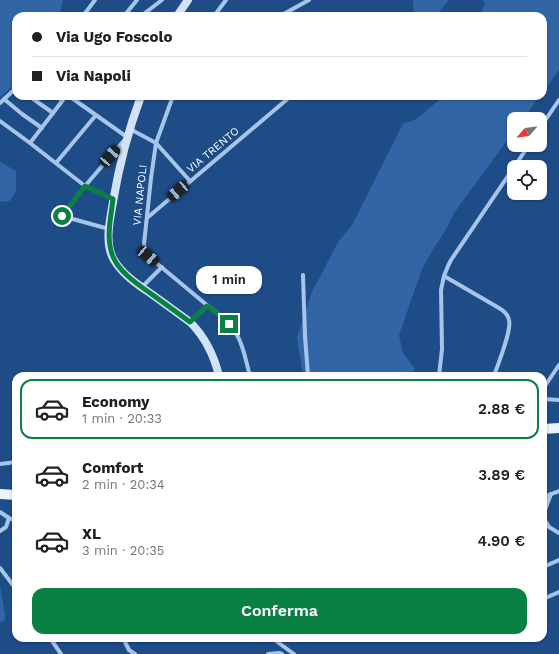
<!DOCTYPE html>
<html lang="it">
<meta charset="utf-8">
<style>
:root{--surface:#fff;--page:#f2f2f2;--text:#202124;--muted:#757577;--line:#e0e0e0;--accent:#0b8043}
body{margin:0;font-family:"Work Sans",sans-serif;background:var(--page);color:var(--text);height:100vh;display:flex;flex-direction:column;font-size:15px;white-space:nowrap}
*{box-sizing:border-box;margin:0}
p{font-size:13px;color:var(--muted)}
.icon{flex:none;width:22px;height:22px;fill:none;stroke:currentColor;stroke-width:2;stroke-linecap:round;stroke-linejoin:round}
.map{position:relative;flex:1;overflow:hidden}
.panel{position:absolute;left:12px;top:372px;width:535px;height:270px;display:flex;flex-direction:column;background:var(--surface);border-radius:12px;box-shadow:0 1px 3px #0004}
.panel>*{flex:none}
.top-card{position:absolute;left:12px;top:12px;width:535px;height:88px;border-radius:12px;box-shadow:0 1px 3px #0004;display:grid;align-content:center;height:88px;padding:0 20px;background:var(--surface)}
.needle{width:26px;rotate:242deg}
.controls{position:absolute;left:507px;top:112px;display:grid;gap:8px}
.controls a{display:grid;place-items:center;width:40px;height:40px;border-radius:8px;background:var(--surface);box-shadow:0 1px 3px #0004;font-size:20px}
.end{position:absolute;width:18px;height:18px;margin:-9px;border:5px solid #0b8043;background:#fff;box-shadow:0 0 0 2px #fff}
.from{border-radius:50%}
.bubble{position:absolute;height:28px;border-radius:12px;background:var(--surface);box-shadow:0 1px 3px #0004;font-size:13px;font-weight:600;line-height:28px;text-align:center}
.car{position:absolute;width:12px;height:24px;margin:-12px -6px;border-radius:5px;box-shadow:0 0 3px 1px #0007;background:linear-gradient(#222 24%,#8ab4d8 0 40%,#222 0 76%,#8ab4d8 0 86%,#222 0)}
.top-card b{display:flex;align-items:center;gap:14px;height:38px;font-size:15px}
.top-card b+b{border-top:1px solid var(--line)}
.top-card i{width:10px;height:10px;background:var(--text)}
ul{padding:7px 0 0;list-style:none}
li{display:flex;align-items:center;gap:12px;height:60px;margin:0 8px 6px;padding:0 12px;border:2px solid transparent;border-radius:12px}
li div{flex:1}
li b{display:block;font-size:15px}
li em{font-style:normal;font-weight:600}
li.active{border-color:var(--accent)}
li>.icon{width:36px;height:36px;stroke-width:1.5}
.button{display:flex;gap:8px;margin-top:auto;padding:8px 20px}
.button a{flex:1;height:46px;border-radius:12px;background:var(--accent);color:#fff;font-size:16px;font-weight:600;line-height:46px;text-align:center}
.map>svg:first-child{display:block}
</style>
<div class="map">
<svg width="559" height="654" viewBox="0 0 559 654">
<rect width="100%" height="100%" fill="#1d4c87"/>
<g fill="#3165a5">
<path d="M0,0H63L59,16H16V83L0,97Z"/>
<path d="M413,0H449L436,16H414Z"/>
<path d="M483,0H559V70L543,92V16H480L485,3Z"/>
<path d="M444,96H540L523,119H514V131L454,213L445,231L434,248L422,269L399,335L403,353L415,369L411,376H303L297,338L311,294L338,242L352,225L403,124L416,119Z"/>
<path d="M0,162L16,171V191L10,201L0,202Z"/>
<path d="M0,585L5,615V620L0,623Z"/>
</g>
<g fill="none" stroke-linecap="round" stroke-linejoin="round">
<g stroke="#a7c5eb" stroke-width="4">
<path d="M86,12L95,0"/>
<path d="M83,16L86,12L91,16"/>
<path d="M124,16L137,0"/>
<path d="M141,16L162,0"/>
<path d="M214,16L226,0"/>
<path d="M280,16L309,0"/>
<path d="M29,96L53,113"/>
<path d="M56,96L62,100"/>
<path d="M69,96L127,137L85,186L62,216L109,229"/>
<path d="M133,96L139,101"/>
<path d="M173,96L156,143L151,178L144,244L145,251L148,256C166,271 184,286 202,301C215,312 229,320 237,335C244,347 246,362 250,376"/>
<path d="M4,99L22,114L42,128"/>
<path d="M0,103L16,88"/>
<path d="M0,121L30,143L85,186L113,199"/>
<path d="M540,128L559,100"/>
<path d="M130,129L156,143L190,181"/>
<path d="M30,143L66,96"/>
<path d="M56,163L96,115"/>
<path d="M147,218L291,96"/>
<path d="M303,275L305,336L308,376"/>
<path d="M142,287L162,267"/>
<path d="M190,322L207,306"/>
<path d="M439,376L442,349L441,290L444,276"/>
<path d="M494,376C498,364 512,330 509,320C508,314 504,311 499,308L444,276L448,266L451,260L529,145"/>
<path d="M543,389L559,365"/>
<path d="M543,399L559,400"/>
<path d="M0,464L16,462"/>
<path d="M543,497L559,491"/>
<path d="M0,512L9,518L6,527L0,531"/>
<path d="M543,515L551,494"/>
<path d="M543,517L549,527L559,533"/>
<path d="M9,518L16,521"/>
<path d="M543,567L559,560"/>
<path d="M0,568L16,589"/>
<path d="M543,599L559,592"/>
<path d="M50,638L61,654"/>
<path d="M123,638L129,650L135,654"/>
<path d="M272,638L294,654"/>
<path d="M268,654L279,653L282,654"/>
</g>
<g stroke="#d2e3f8" stroke-width="8">
<path d="M177,16L188,0"/>
<path d="M141,96C128,131 119,166 113,202C110,220 104,243 114,260C124,277 142,287 157,298C168,306 179,314 190,322C205,337 214,355 219,376"/>
</g>
<g stroke="#ebf3fe" stroke-width="10">
<path d="M543,429L559,428"/>
<path d="M0,494L16,495"/>
</g>
</g>
<g fill="none" stroke-linecap="round" stroke-linejoin="round">
<path stroke="#0b8043" stroke-width="5" d="M62,216L85,186L113,199C111,217 106,236 112,254C118,273 142,287 157,298C168,306 179,314 190,322L207,306L218,314L229,324"/>
</g>
<g text-anchor="middle" dominant-baseline="central" stroke-width="3" stroke-linejoin="round" paint-order="stroke">
<g font-size="11" fill="#fff" stroke="#1d4c87">
<text transform="translate(213 150) rotate(-40)">VIA TRENTO</text>
<text transform="translate(140 195) rotate(-84)">VIA NAPOLI</text>
</g>
</g>
</svg>
<div class="controls">
<a><svg class="needle" viewBox="-14 -14 28 28"><path d="M0-13l5 13h-10z" fill="#e53935"/><path d="M0 13l5-13h-10z" fill="#757577"/></svg></a>
<a><svg class="icon" aria-label="locate" viewBox="0 0 24 24"><circle cx="12" cy="12" r="6"/><path d="M12 2v4M12 18v4M2 12h4M18 12h4"/></svg></a>
</div>
<i class="end from" style="left:62px;top:216px"></i>
<i class="end" style="left:229px;top:324px"></i>
<div class="bubble" style="left:196px;top:266px;width:66px">1 min</div>
<i class="car" style="left:110px;top:156px;rotate:41deg"></i>
<i class="car" style="left:178px;top:191px;rotate:230deg"></i>
<i class="car" style="left:148px;top:256px;rotate:130deg"></i>
<div class="top-card">
<b><i class="from"></i>Via Ugo Foscolo</b>
<b><i></i>Via Napoli</b>
</div>
<section class="panel">
<ul>
<li class="active"><svg class="icon" aria-label="car" viewBox="0 0 24 24"><path d="M5 17H2v-5l4-1 3-4h7l3 4 3 1v5h-3M9 17h6M6 11h13"/><circle cx="7" cy="17" r="2"/><circle cx="17" cy="17" r="2"/></svg><div><b>Economy</b><p>1 min · 20:33</p></div><em>2.88 €</em></li>
<li><svg class="icon" aria-label="car" viewBox="0 0 24 24"><path d="M5 17H2v-5l4-1 3-4h7l3 4 3 1v5h-3M9 17h6M6 11h13"/><circle cx="7" cy="17" r="2"/><circle cx="17" cy="17" r="2"/></svg><div><b>Comfort</b><p>2 min · 20:34</p></div><em>3.89 €</em></li>
<li><svg class="icon" aria-label="car" viewBox="0 0 24 24"><path d="M5 17H2v-5l4-1 3-4h7l3 4 3 1v5h-3M9 17h6M6 11h13"/><circle cx="7" cy="17" r="2"/><circle cx="17" cy="17" r="2"/></svg><div><b>XL</b><p>3 min · 20:35</p></div><em>4.90 €</em></li>
</ul>
<div class="button"><a>Conferma</a></div>
</section>
</div>
